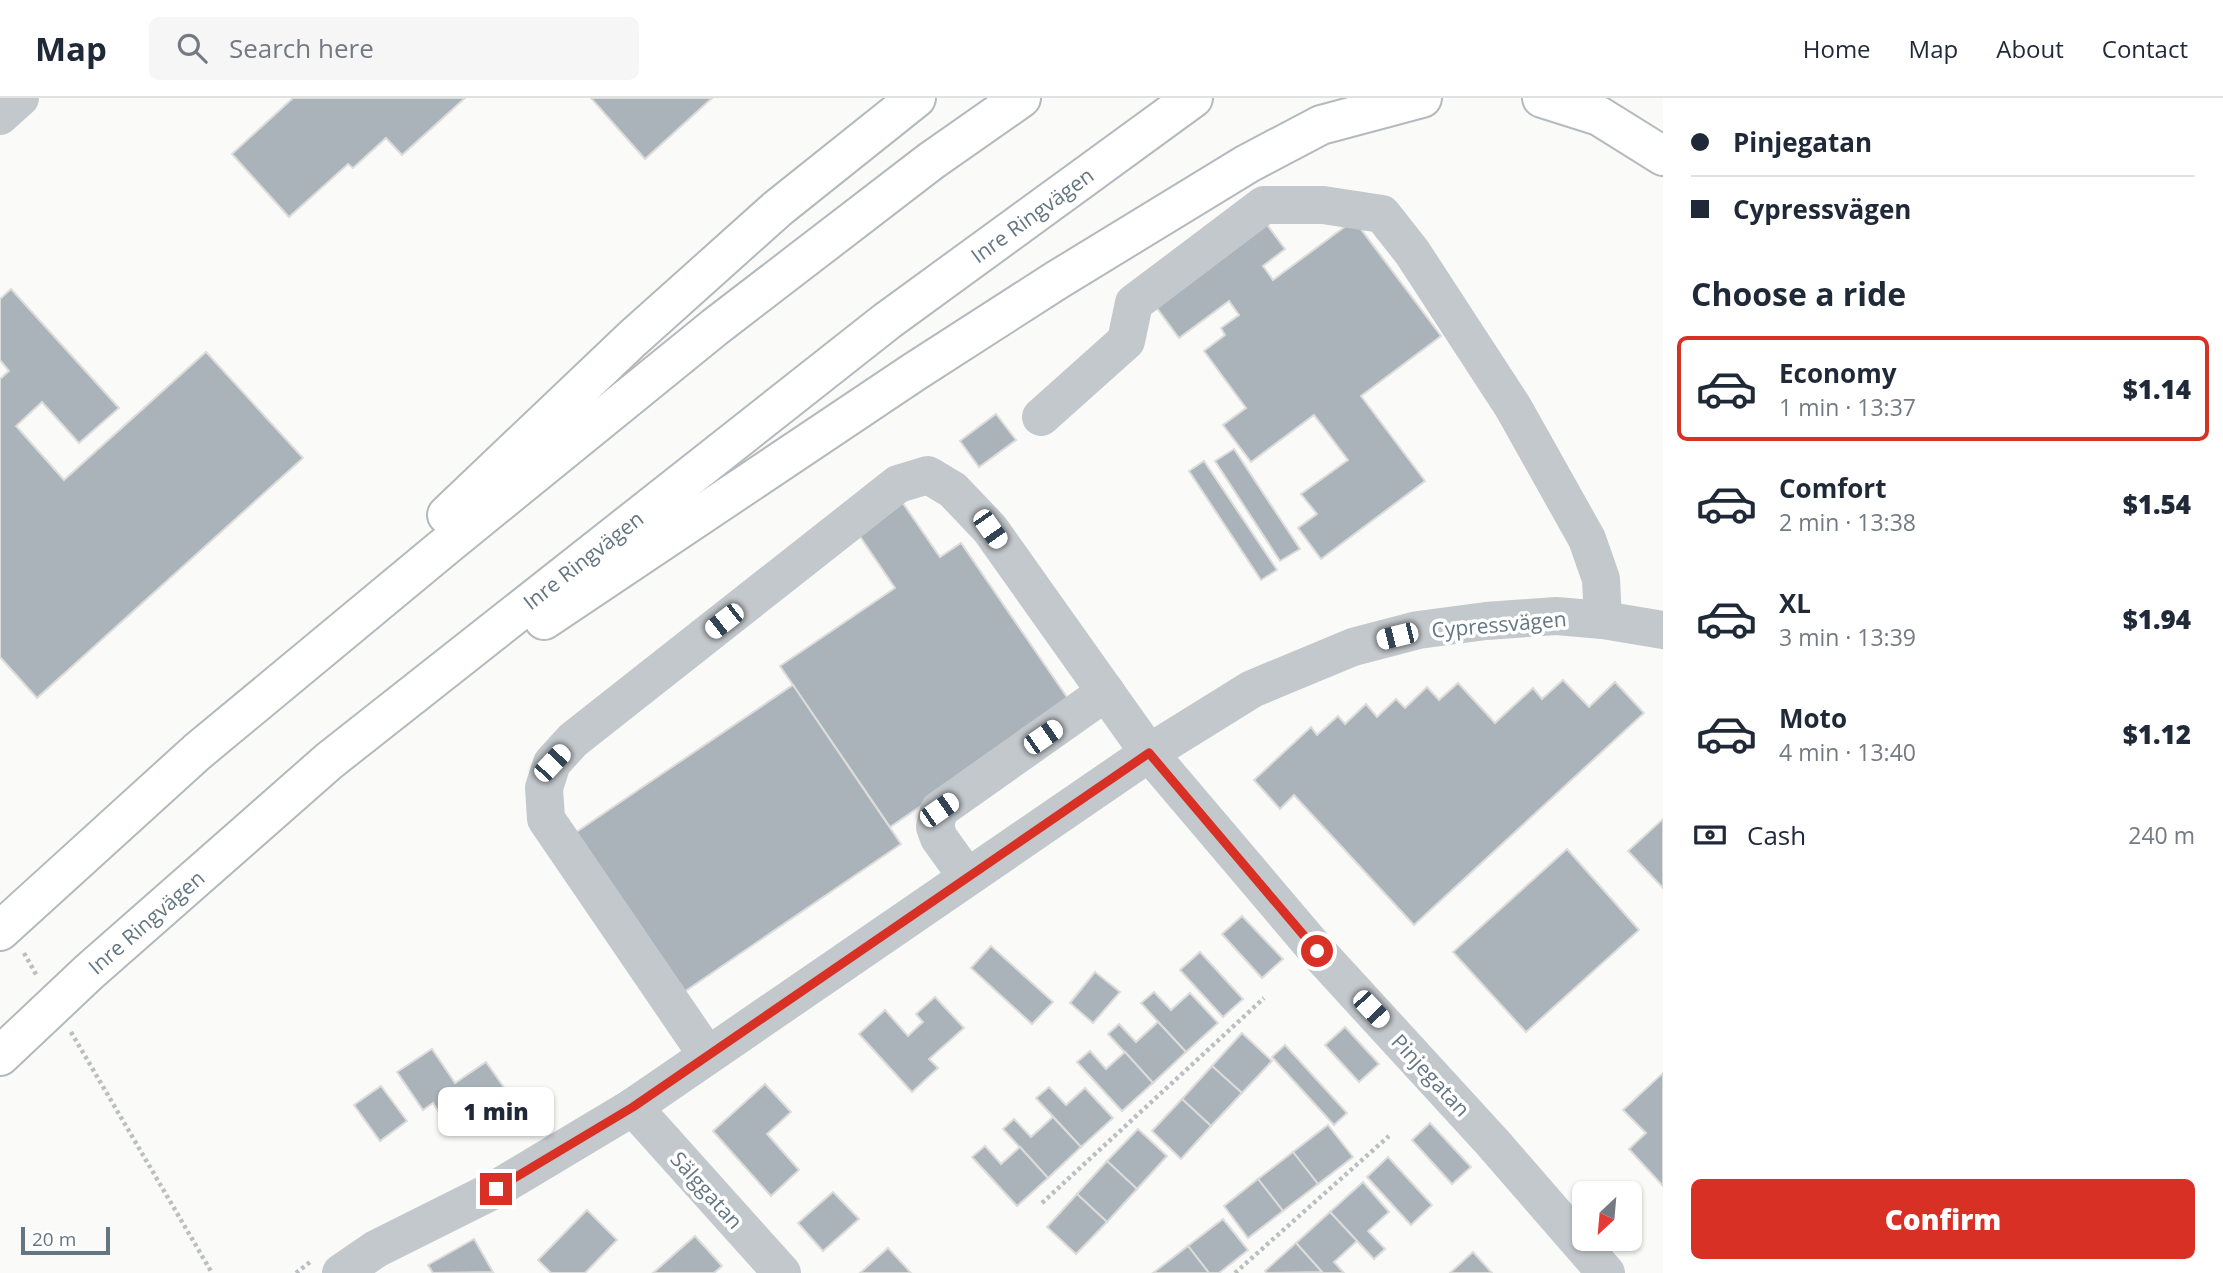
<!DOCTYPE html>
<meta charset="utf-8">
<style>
:root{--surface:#fff;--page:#f6f6f7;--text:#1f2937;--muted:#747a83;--line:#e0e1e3;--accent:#d93025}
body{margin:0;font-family:"Open Sans",sans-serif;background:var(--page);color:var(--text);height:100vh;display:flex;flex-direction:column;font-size:26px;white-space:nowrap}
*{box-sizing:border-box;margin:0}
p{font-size:23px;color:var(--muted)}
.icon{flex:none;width:38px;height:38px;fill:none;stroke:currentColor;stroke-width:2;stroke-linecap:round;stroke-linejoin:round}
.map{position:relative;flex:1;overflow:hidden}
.details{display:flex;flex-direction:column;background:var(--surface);width:560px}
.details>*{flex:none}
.guide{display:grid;align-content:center;height:154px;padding:0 28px;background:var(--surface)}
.needle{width:46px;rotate:206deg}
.tools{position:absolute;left:1572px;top:1083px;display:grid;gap:14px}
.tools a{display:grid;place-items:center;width:70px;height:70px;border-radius:10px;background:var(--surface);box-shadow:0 2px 5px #0004;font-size:35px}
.scale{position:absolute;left:21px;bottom:18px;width:89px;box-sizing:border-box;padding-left:7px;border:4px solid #657683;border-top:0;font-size:19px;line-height:24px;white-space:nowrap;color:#657683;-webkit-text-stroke:5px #fff;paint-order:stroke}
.end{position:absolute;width:32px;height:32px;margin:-16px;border:9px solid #d93025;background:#fff;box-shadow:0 0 0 4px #fff}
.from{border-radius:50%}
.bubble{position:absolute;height:49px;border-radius:10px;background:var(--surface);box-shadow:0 2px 5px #0004;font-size:23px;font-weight:800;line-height:49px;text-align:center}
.car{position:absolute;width:21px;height:42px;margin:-21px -10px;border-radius:9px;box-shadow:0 0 5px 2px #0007;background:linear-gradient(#fff 24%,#345 0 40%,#fff 0 76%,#345 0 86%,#fff 0)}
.guide b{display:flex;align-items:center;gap:24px;height:66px;font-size:26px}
.guide b+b{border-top:2px solid var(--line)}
.guide i{width:18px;height:18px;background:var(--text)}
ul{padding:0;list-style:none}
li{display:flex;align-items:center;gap:21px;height:105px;margin:0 14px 10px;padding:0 14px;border:4px solid transparent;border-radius:10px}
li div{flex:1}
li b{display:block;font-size:26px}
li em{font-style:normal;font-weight:800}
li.on{border-color:var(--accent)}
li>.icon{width:63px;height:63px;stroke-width:1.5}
h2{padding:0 28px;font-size:32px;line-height:84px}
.pay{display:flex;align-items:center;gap:18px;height:77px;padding:0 28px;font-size:26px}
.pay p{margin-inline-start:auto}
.action{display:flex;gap:14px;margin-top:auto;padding:14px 28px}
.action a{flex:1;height:80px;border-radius:10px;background:var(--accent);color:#fff;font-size:28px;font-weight:800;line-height:80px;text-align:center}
header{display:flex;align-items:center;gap:42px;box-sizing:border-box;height:98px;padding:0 35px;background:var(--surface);border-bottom:2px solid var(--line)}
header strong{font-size:33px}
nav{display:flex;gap:38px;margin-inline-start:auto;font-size:24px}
.search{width:490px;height:63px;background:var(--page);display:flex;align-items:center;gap:18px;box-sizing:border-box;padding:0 24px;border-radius:10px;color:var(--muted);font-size:26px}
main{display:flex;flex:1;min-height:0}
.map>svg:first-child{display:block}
</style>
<header>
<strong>Map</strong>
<div class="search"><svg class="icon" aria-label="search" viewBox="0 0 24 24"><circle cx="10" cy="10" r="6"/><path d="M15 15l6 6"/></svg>Search here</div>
<nav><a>Home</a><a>Map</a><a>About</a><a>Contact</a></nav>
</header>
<main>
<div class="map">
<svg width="1663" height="1175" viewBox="0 0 1663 1175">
<rect width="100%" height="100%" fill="#fafaf8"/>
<g fill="#aab3b9" stroke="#dcdcda" stroke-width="2">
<path d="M293,0H465L402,57L386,40L353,70L348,66L289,119L232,56Z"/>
<path d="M591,0H712L645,61Z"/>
<path d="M1262,120L1285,151L1263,168L1273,182L1354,122L1441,238L1361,298L1425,383L1321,461L1298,430L1317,416L1301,396L1348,362L1314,317L1251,364L1223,327L1246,310L1204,253L1225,237L1221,230L1239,217L1229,203L1179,240L1151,202Z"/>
<path d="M11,191L119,310L79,345L42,304L16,328L64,382L206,254L303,360L37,600L0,559V281L9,273L0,262V201Z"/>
<path d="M996,316L1016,342L979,369L960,343Z"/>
<path d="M1234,351L1300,451L1280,463L1215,363Z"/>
<path d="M1204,363L1277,472L1261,482L1189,373Z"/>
<path d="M902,404L940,459L961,445L1071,605L890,729L780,568L895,490L857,434Z"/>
<path d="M1563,582L1589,609L1615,584L1644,615L1414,827L1294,697L1280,711L1254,682L1311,629L1317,637L1338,618L1345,626L1366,606L1377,619L1396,601L1405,610L1427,589L1439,602L1458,585L1495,625L1533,590L1542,601Z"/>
<path d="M793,587L901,746L678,898L569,739Z"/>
<path d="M1663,721V790L1628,753Z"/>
<path d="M1567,751L1639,832L1526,934L1453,854Z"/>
<path d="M1242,818L1283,861L1262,880L1222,836Z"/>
<path d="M991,848L1053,904L1032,926L971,870Z"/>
<path d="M1200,854L1243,901L1223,919L1180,872Z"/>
<path d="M1095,874L1120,894L1093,925L1070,905Z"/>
<path d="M1154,894L1171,912L1190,895L1218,925L1186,954L1141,905Z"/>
<path d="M935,899L964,930L929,961L938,970L912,994L859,936L885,912L908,938L923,924L916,916Z"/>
<path d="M1158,924L1186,954L1153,985L1108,936L1119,926L1136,944Z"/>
<path d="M1345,929L1379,966L1359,984L1325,947Z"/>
<path d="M1242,935L1272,963L1242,995L1212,968Z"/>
<path d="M1285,947L1347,1015L1334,1027L1272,959Z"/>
<path d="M432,951L455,985L486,964L510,998L453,1036L433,1005L423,1012L397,974Z"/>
<path d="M1090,953L1106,971L1125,954L1153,985L1122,1013L1077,964Z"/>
<path d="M1212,968L1242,995L1211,1028L1182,1001Z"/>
<path d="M1663,975V1088L1629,1051L1646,1035L1623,1012Z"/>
<path d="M765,986L791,1014L767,1036L799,1072L771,1098L713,1033Z"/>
<path d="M381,988L407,1023L380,1043L354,1007Z"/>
<path d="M1049,989L1066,1007L1085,990L1113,1020L1081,1049L1036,1000Z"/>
<path d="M1182,1001L1211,1028L1181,1061L1152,1033Z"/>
<path d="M1053,1019L1081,1049L1048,1080L1003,1031L1014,1021L1031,1039Z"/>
<path d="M1430,1025L1471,1069L1452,1086L1412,1042Z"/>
<path d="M1328,1027L1353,1059L1318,1086L1293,1054Z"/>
<path d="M1138,1031L1167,1058L1137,1091L1107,1063Z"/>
<path d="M985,1048L1001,1066L1020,1049L1048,1080L1017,1108L972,1059Z"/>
<path d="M1293,1054L1318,1086L1283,1113L1258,1081Z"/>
<path d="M1388,1059L1432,1107L1411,1127L1367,1079Z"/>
<path d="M1107,1063L1137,1091L1107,1124L1077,1096Z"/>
<path d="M1258,1081L1283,1113L1248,1140L1224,1108Z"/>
<path d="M1363,1084L1389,1114L1368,1133L1385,1151L1374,1161L1330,1114Z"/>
<path d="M833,1094L859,1121L823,1153L798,1125Z"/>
<path d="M1077,1096L1107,1124L1076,1156L1047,1129Z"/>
<path d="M587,1112L617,1142L585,1175H551L538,1162Z"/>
<path d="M1330,1114L1357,1143L1334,1164L1344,1175H1323L1296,1145Z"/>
<path d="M1223,1121L1248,1152L1219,1175H1209L1188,1148Z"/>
<path d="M695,1138L722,1168L714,1175H653Z"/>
<path d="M474,1141L493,1174L433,1175L428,1167Z"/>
<path d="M1296,1145L1322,1174L1267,1175L1265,1173Z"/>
<path d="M1188,1148L1209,1175H1153Z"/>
<path d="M888,1150L911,1175H860Z"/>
<path d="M1473,1154L1492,1175H1450Z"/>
</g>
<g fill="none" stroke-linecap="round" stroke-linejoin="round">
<defs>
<path id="major" d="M1542,0L1599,18L1663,58"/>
<g id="highway">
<path d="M447,417L632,241L777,111L916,0"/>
<path d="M544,522L914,274L1057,182L1247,66L1321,27L1422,0"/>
<path d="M0,833L197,654L443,450L715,229L931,63L1021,0"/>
<path d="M0,958L89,874L329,663L887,223L1193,0"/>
</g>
</defs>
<use href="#major" stroke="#b5babe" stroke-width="42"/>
<use href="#highway" stroke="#b4b9bd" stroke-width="42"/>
<g stroke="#bbbfc2" stroke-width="4.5" stroke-dasharray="3.5 3.5" stroke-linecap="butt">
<path d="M24,855L37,878"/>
<path d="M71,934L212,1175"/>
<path d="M1042,1105L1264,900"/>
<path d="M296,1175L310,1164"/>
<path d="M1235,1175L1389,1038"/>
</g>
<g stroke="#c3c8cc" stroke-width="38">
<path d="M0,18L20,0"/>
<path d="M1041,319L1126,243L1134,205L1264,107H1323L1382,116L1412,154L1513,309L1587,441L1601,481L1603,522"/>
<path d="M967,779L939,740L935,729L939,712L1106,594"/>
<path d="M707,957L546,721L544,690L552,665L573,642L898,386L928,377L953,392L990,431L1149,655L1317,853L1493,1045L1606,1175"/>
<path d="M633,1009L782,1175"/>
<path d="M341,1175L376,1151L496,1091L633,1009L1149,655L1252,591L1353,549L1418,532L1486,523L1556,518L1603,522L1663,532"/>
</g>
<use href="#major" stroke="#fff" stroke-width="38"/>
<use href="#highway" stroke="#fff" stroke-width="38"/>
</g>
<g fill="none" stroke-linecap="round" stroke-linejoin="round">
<path stroke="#d93025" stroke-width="9" d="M496,1091L633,1009L1149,655L1317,853"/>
</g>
<g text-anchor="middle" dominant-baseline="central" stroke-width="7" stroke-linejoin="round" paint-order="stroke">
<g font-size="21" fill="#657683" stroke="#fff">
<text transform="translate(1032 117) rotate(-36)">Inre Ringvägen</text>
<text transform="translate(583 462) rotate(-38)">Inre Ringvägen</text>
<text transform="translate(1499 526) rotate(-5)">Cypressvägen</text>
<text transform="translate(146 824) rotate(-41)">Inre Ringvägen</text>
<text transform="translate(1431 977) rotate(47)">Pinjegatan</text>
<text transform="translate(707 1092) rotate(48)">Sälggatan</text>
</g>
</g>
</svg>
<div class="tools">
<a><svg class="needle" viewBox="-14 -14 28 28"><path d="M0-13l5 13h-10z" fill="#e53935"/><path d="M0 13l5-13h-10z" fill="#747a83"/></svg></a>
</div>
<div class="scale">20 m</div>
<i class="end from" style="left:1317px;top:853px"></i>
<i class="end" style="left:496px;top:1091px"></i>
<div class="bubble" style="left:438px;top:989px;width:116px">1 min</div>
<i class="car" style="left:990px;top:431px;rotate:145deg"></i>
<i class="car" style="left:724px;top:523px;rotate:232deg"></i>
<i class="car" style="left:1397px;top:538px;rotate:256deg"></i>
<i class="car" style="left:1043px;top:639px;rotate:55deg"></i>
<i class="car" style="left:552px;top:665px;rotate:43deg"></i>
<i class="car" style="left:939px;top:712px;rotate:55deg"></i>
<i class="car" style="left:1371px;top:911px;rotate:137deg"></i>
</div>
<section class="details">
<div class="guide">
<b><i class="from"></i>Pinjegatan</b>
<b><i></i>Cypressvägen</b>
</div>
<h2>Choose a ride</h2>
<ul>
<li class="on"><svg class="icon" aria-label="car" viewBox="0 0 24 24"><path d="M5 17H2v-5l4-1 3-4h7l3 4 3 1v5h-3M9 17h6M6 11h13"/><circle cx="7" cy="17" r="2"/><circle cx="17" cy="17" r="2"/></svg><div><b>Economy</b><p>1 min · 13:37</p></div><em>$1.14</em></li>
<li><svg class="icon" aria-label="car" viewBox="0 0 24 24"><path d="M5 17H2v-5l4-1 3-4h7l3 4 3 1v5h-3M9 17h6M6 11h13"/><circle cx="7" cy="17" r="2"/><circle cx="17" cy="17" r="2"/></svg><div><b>Comfort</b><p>2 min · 13:38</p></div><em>$1.54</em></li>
<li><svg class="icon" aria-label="car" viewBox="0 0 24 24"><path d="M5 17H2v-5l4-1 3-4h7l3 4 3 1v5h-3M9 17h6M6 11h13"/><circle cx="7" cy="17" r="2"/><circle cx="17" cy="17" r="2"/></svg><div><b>XL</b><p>3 min · 13:39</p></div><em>$1.94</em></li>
<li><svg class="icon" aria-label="car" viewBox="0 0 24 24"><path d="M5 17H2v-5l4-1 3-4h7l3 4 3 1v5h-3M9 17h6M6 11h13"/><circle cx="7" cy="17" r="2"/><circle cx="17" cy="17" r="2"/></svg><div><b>Moto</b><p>4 min · 13:40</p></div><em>$1.12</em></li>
</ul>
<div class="pay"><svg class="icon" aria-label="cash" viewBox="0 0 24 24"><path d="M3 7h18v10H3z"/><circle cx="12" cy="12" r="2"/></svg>Cash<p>240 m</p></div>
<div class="action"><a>Confirm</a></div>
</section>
</main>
